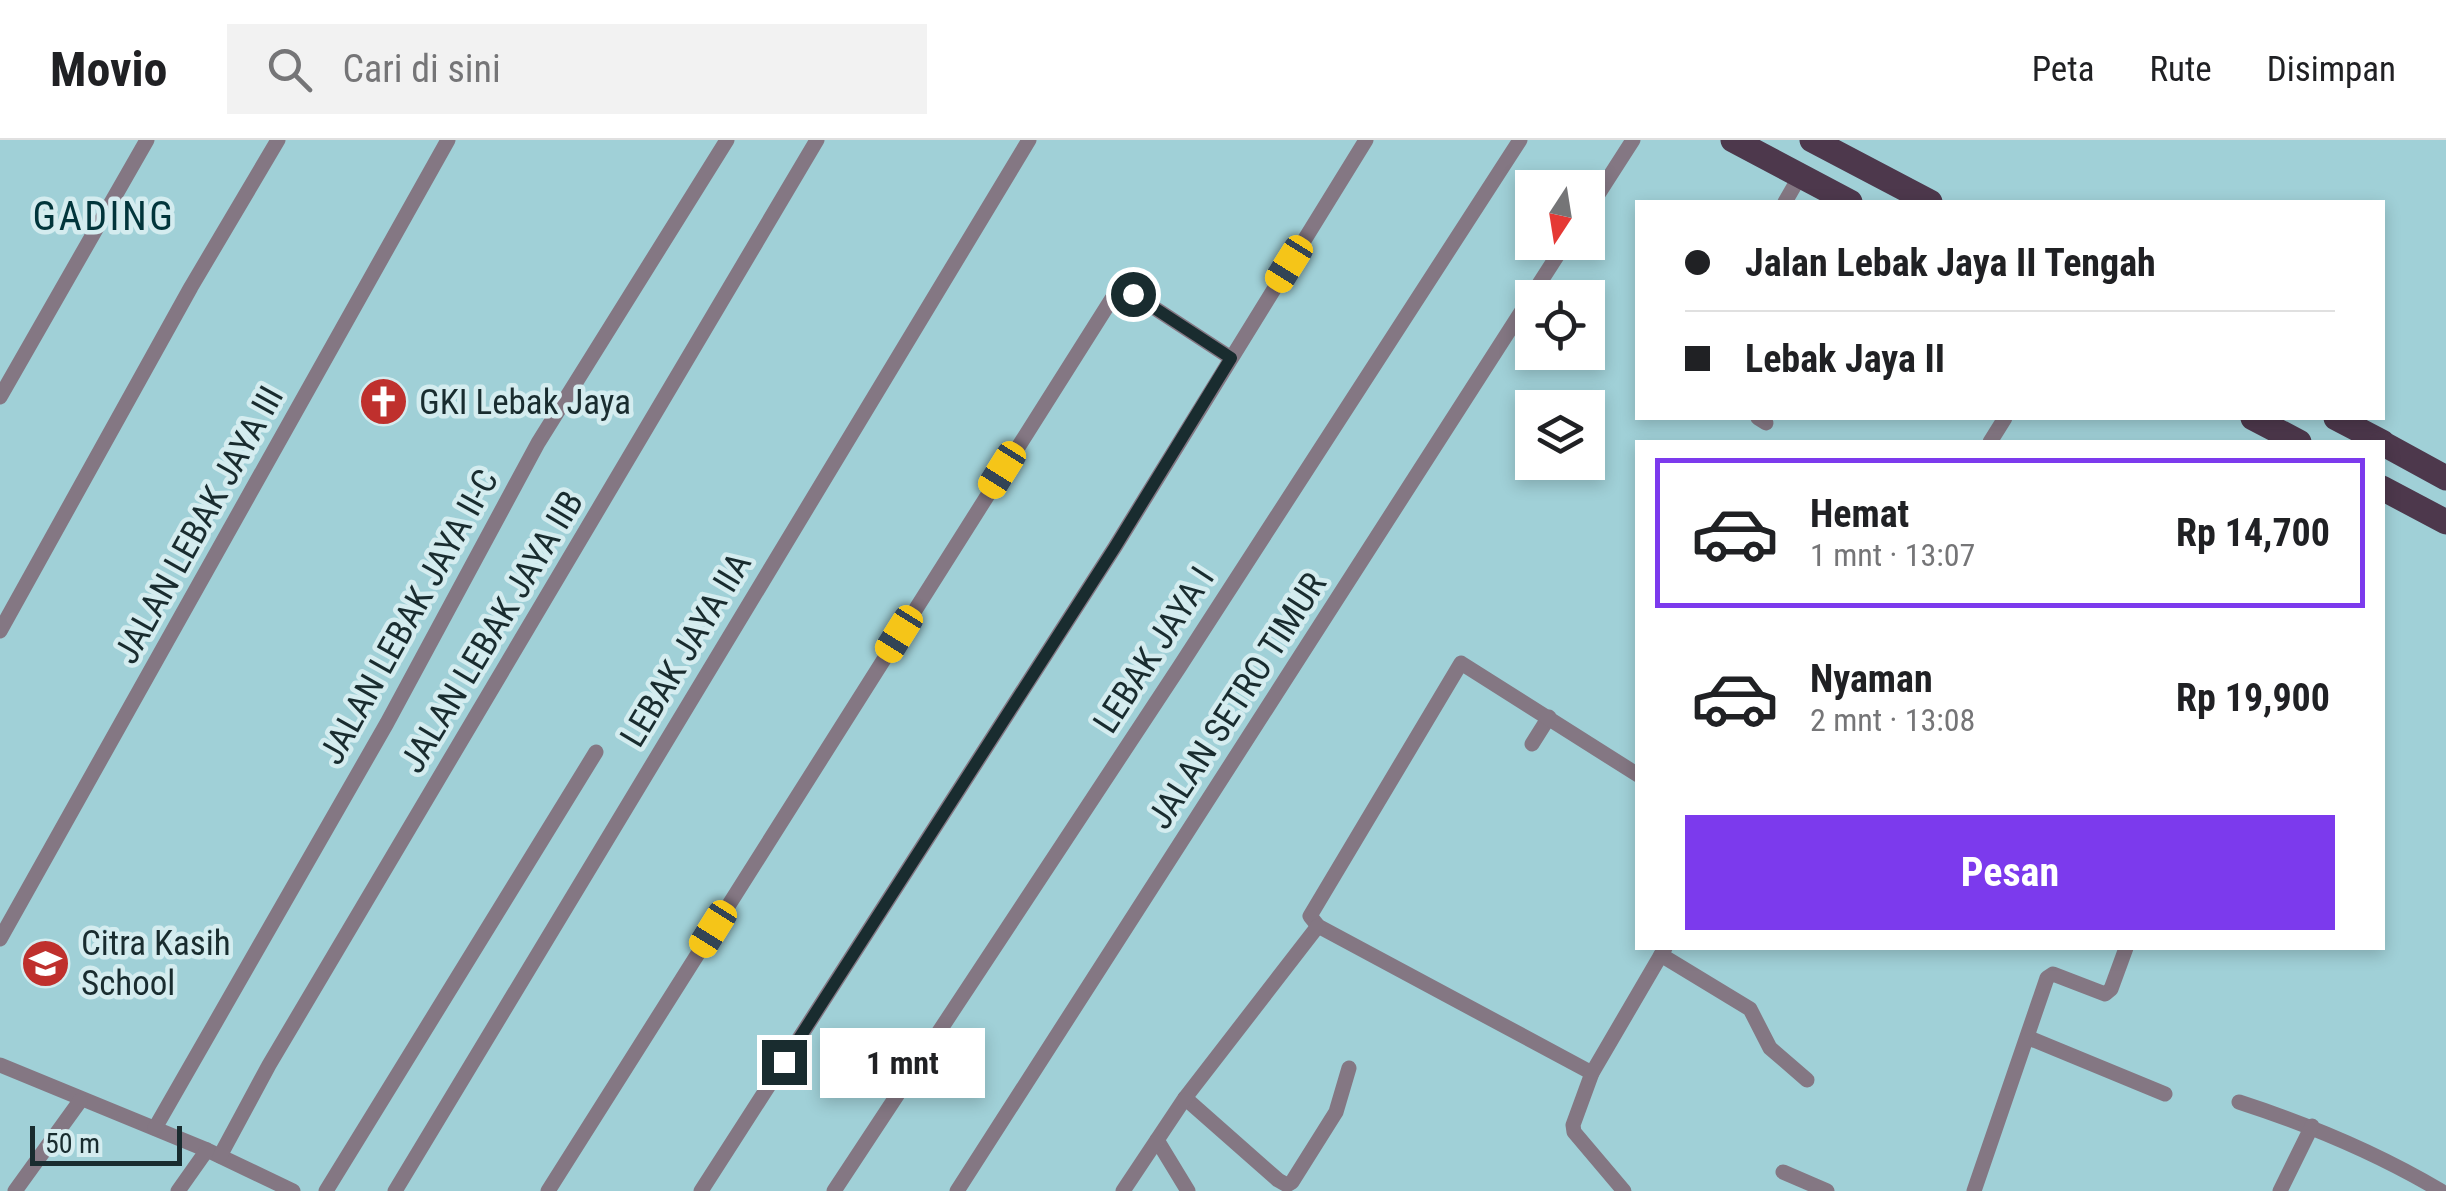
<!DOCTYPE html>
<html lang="id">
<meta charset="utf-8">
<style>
:root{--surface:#fff;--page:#f2f2f2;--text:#202124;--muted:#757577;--line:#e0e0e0;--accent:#7c3aed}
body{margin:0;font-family:"Roboto Condensed",sans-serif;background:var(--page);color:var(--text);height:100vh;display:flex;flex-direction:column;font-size:38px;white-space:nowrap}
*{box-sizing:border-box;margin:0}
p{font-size:32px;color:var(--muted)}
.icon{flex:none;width:55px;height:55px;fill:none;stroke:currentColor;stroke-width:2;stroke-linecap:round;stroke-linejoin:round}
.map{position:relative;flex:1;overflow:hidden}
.panel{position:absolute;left:1635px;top:300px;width:750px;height:510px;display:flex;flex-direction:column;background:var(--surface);border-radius:0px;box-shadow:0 5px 15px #0003}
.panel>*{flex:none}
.guide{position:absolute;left:1635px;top:60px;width:750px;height:220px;border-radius:0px;box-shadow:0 5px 15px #0003;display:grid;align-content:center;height:220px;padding:0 50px;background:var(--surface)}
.needle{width:65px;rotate:192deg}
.fabs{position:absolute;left:1515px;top:30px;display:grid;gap:20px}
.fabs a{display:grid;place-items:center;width:90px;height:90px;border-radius:0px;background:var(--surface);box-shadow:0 5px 15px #0003;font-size:50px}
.scale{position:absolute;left:30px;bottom:25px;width:152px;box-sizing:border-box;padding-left:10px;border:5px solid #192c2f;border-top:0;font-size:28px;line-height:35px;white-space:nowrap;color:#192c2f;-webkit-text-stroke:8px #d4ecef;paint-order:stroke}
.end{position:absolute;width:45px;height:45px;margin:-22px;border:12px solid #192c2f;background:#fff;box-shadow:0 0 0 5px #fff}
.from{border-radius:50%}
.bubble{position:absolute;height:70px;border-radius:0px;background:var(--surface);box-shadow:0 5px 15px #0003;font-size:32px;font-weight:700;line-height:70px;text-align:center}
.car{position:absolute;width:30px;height:60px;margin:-30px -15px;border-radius:12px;box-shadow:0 0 8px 2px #0007;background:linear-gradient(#f5c518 24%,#345 0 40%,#f5c518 0 76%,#345 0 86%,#f5c518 0)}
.guide b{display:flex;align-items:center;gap:35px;height:95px;font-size:38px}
.guide b+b{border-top:2px solid var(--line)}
.guide i{width:25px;height:25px;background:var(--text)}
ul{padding:18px 0 0;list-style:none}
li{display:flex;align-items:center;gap:30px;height:150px;margin:0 20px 15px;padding:0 30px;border:5px solid transparent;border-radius:0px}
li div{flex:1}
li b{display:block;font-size:38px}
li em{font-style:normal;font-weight:700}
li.active{border-color:var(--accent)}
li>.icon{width:90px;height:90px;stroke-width:1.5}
.cta{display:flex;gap:20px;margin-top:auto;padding:20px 50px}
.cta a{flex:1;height:115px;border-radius:0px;background:var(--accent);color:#fff;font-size:40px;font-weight:700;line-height:115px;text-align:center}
header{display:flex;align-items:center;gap:60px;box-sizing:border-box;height:140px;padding:0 50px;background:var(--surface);border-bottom:2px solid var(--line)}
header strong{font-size:48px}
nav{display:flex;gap:55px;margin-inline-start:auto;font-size:35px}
.search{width:700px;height:90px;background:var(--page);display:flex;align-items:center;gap:25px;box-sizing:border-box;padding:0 35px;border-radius:0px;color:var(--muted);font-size:38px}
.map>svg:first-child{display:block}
</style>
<header>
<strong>Movio</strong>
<div class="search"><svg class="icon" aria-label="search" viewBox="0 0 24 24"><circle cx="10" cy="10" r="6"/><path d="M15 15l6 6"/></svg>Cari di sini</div>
<nav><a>Peta</a><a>Rute</a><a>Disimpan</a></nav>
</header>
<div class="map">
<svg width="2446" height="1051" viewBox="0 0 2446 1051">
<rect width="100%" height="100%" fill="#a0d0d7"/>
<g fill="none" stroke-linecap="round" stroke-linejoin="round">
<g stroke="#847783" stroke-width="15">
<path d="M1785,62L1800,36"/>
<path d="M1588,70L1633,0"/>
<path d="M0,257L147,0"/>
<path d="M1758,278L1766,283"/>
<path d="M1990,302L2005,278"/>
<path d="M0,491L191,147L278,0"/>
<path d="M1532,604L1549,577"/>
<path d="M0,799L448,0"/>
<path d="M1661,815L1750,869L1770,908L1807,940"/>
<path d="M2029,898L2165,954"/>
<path d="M0,925L207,1010L293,1051"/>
<path d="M1592,933L1318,786L1310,776L1461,523L1638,635"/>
<path d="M1185,958L1278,1040L1287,1045L1292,1042L1336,972L1349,928"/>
<path d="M2239,962C2310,985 2377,1013 2441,1051"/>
<path d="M155,988L387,583L538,303L727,0"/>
<path d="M1157,1000L1188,1051"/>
<path d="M220,1016L269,925L817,0"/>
<path d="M1783,1032L1827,1051"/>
<path d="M15,1051L80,961"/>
<path d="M178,1051L207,1010"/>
<path d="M326,1051L596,612"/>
<path d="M395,1051L1029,0"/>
<path d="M548,1051L1113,157L1126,152L1133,154L1231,218"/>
<path d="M701,1051L1115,407L1366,0"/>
<path d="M834,1051L1180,526L1520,0"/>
<path d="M957,1051L1566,102"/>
<path d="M1123,1051L1185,958L1318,786"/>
<path d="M1624,1051L1574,992L1573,985L1592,933L1665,808"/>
<path d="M1974,1051L2047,838L2053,834L2105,854L2111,849L2126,808"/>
<path d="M2280,1051L2312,986"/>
</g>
<g stroke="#4d384c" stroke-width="25">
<path d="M1733,0L1850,62"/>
<path d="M1812,0L1930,62"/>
<path d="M2253,278L2299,302"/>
<path d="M2336,278L2382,302"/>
<path d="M2382,303L2446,338"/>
<path d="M2382,348L2446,382"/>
</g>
</g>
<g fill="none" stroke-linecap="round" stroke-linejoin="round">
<path stroke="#192c2f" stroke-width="12" d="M784,922L1115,407L1231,218L1133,154"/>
</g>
<defs>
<symbol id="church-disc" viewBox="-11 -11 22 22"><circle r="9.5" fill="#bf302d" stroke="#d4ecef"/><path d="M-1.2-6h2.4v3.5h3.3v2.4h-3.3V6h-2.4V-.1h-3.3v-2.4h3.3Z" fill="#fff"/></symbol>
<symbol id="school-disc" viewBox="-11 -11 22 22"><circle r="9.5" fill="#bf302d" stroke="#d4ecef"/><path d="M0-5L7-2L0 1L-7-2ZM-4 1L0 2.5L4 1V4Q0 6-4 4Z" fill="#fff"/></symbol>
</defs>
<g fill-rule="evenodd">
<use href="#church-disc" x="356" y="234" width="55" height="55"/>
<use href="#school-disc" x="18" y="796" width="55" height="55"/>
</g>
<g text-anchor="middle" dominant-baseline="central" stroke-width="9" stroke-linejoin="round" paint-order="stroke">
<g font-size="35" fill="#192c2f" stroke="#d4ecef" text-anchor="start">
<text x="419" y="262">GKI Lebak Jaya</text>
<text x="81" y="803">Citra Kasih<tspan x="81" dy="40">School</tspan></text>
</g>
<g font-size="35" fill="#192c2f" stroke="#d4ecef">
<text transform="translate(199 385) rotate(-61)">JALAN LEBAK JAYA III</text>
<text transform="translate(409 477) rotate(-61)">JALAN LEBAK JAYA II-C</text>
<text transform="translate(492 492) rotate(-59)">JALAN LEBAK JAYA IIB</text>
<text transform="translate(686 510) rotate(-59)">LEBAK JAYA IIA</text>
<text transform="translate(1154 510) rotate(-57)">LEBAK JAYA I</text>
<text transform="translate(1237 561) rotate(-57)">JALAN SETRO TIMUR</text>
</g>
<g font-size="40" letter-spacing="2.5" fill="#01353b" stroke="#d4ecef">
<text x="104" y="76">GADING</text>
</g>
</g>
</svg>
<div class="fabs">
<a><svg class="needle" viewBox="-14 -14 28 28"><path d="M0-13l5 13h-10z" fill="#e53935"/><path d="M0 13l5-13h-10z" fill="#757577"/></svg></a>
<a><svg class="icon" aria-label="locate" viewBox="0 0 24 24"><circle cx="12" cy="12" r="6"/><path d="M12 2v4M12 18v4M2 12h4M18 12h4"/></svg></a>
<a><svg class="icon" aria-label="layers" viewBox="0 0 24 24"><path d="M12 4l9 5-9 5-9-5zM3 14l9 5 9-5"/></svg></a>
</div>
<div class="scale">50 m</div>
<i class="end from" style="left:1133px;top:154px"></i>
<i class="end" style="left:784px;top:922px"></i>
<div class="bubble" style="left:820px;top:888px;width:165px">1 mnt</div>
<i class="car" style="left:1289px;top:124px;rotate:212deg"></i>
<i class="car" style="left:1002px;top:330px;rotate:212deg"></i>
<i class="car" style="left:899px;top:494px;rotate:212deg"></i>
<i class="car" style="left:713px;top:789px;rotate:212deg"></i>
<div class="guide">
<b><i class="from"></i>Jalan Lebak Jaya II Tengah</b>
<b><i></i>Lebak Jaya II</b>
</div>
<section class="panel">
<ul>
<li class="active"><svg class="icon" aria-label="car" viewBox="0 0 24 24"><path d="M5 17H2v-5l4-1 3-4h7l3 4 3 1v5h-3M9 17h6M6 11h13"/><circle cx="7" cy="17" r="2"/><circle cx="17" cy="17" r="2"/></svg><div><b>Hemat</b><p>1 mnt · 13:07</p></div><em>Rp 14,700</em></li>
<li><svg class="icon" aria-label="car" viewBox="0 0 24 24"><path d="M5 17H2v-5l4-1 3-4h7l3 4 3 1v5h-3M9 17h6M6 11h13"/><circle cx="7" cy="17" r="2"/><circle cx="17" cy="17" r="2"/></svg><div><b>Nyaman</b><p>2 mnt · 13:08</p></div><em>Rp 19,900</em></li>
</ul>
<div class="cta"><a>Pesan</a></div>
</section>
</div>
